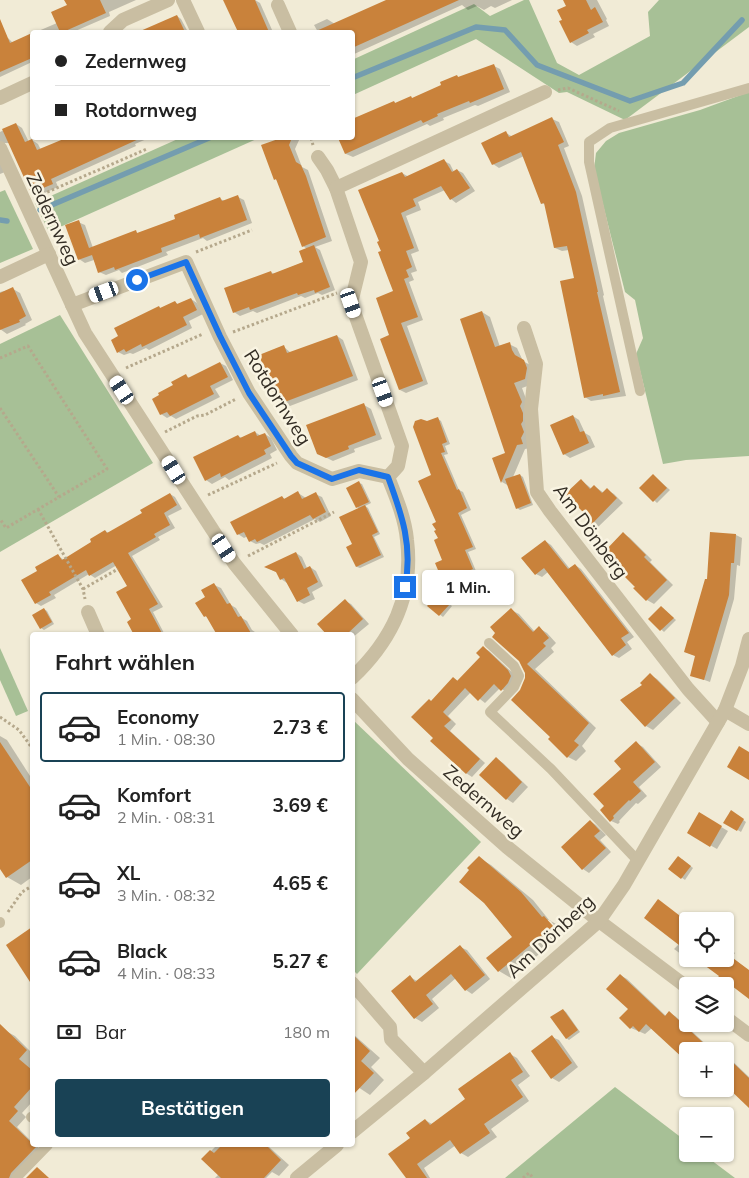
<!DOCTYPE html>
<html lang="de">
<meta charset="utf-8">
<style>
:root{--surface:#fff;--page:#f2f2f2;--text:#222;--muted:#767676;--line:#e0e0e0;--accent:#194255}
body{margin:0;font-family:Mulish,sans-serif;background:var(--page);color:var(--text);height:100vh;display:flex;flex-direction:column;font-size:19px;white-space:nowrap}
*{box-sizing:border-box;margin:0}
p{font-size:16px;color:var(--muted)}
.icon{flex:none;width:28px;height:28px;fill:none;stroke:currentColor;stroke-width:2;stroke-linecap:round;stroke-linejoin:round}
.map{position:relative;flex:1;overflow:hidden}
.details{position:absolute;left:30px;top:632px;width:325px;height:515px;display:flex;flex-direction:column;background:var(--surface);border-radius:5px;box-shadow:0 1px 4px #0004}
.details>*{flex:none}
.top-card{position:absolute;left:30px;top:30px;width:325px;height:110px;border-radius:5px;box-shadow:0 1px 4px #0004;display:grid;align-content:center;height:110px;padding:0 25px;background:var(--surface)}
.controls{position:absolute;left:679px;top:912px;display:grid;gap:10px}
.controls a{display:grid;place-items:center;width:55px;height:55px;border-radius:5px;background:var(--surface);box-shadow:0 1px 4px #0004;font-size:25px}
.end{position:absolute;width:22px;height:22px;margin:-11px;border:6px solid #1a73e8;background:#fff;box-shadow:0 0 0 2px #fff}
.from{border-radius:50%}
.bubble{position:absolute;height:35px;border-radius:5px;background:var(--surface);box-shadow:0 1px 4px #0004;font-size:16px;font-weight:700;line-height:35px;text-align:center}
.car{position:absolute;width:15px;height:30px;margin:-15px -8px;border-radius:6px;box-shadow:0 0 4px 1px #0007;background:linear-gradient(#fff 24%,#345 0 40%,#fff 0 76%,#345 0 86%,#fff 0)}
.top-card b{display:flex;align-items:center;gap:18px;height:48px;font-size:19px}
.top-card b+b{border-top:1px solid var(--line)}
.top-card i{width:12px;height:12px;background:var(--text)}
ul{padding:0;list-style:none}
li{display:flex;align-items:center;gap:15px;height:70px;margin:0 10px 8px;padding:0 15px;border:2px solid transparent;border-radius:5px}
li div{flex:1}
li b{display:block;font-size:19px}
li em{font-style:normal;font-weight:700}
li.on{border-color:var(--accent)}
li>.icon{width:45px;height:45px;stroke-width:1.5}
h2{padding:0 25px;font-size:22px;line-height:60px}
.pay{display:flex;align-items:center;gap:12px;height:55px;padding:0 25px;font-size:19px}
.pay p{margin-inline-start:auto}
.cta{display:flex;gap:10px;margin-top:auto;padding:10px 25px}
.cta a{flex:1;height:58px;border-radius:5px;background:var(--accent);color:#fff;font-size:20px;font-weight:700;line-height:58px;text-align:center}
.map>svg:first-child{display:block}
</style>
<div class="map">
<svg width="749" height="1178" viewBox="0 0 749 1178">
<rect width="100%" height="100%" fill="#f1ebd6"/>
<g fill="#a7c096">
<path d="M524,0H529L557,63L579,75L650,36L648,12L659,0H749V27L625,120L567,92L559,93L476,39L353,95L352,60L474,4L490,16Z"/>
<path d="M749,92V456L686,460L663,464L636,354L643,338L635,300L625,292L594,169L596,153L606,141L619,133L700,110Z"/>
<path d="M180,138H259L49,232L35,203Z"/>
<path d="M5,190L33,249L0,263V192Z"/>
<path d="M60,315L153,463L0,552V344Z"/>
<path d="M0,648L28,711L16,716L0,680Z"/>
<path d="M353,720L481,842L357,974L352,969Z"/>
<path d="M615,1087L687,1142L688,1154H703L735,1178H505Z"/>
</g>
<g fill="#0003" fill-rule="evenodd">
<path d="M68,0H136L109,12L110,16L73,32H36L57,23L68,6Z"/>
<path d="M225,0H255L260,3L273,32H239Z"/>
<path d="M388,0H512L495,8L491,6L484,10L477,6L468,10L462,5L352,55V32H318L314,25L327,19L335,24Z"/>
<path d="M572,0H597L607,19L606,20L609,26L593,34L595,37L577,46L571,42L567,6Z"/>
<path d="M177,16L181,19L188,32H150L149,29Z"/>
<path d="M32,34V62L0,77V42L8,38L13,43Z"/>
<path d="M494,66L500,69L510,92L478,106L475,105L443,118L444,120L430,126L427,124L353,157L346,154L339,138H352L394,102L397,104L413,99L443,85L457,76L460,78Z"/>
<path d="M552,119L559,122L569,146L564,148L582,196L604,295L603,296L626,396L591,401L585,397L575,279L569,250L562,251L555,248L546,205L542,203L524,156L499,168L493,164L506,133L513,137Z"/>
<path d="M16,124L22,128L29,142L32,140L38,144L41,150L69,138H149L135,144L136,146L56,182L58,187L38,196L32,193L9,143H3L0,145V132Z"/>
<path d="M284,138H300L295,149L302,167L308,170L332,241L315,247L320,250L335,290L322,295L318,293L305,298L301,296L257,313L253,311L240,316L234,312L271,272L274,274L304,262L307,249L303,246L278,181L275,179L263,146Z"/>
<path d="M0,159L5,172L0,174Z"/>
<path d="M444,161L450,164L454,172L457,170L463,173L475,191L456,203L451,199L445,190L418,202L421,210L406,216L419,251L411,254L417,271L411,273L414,280L409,282L423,320L407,326L428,384L406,393L400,390L390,336L395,292L380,242L402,173L409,177Z"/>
<path d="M238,197L244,200L252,223L207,241L203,238L166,252L168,255L122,273L119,270L106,275L99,272L94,260L85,263L79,259L78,222L85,225L93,248L136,232L139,234L177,219L220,199L225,201Z"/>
<path d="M13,289L20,293L32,320L25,324L26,325L7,334L0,329V292Z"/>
<path d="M191,299L197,303L203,314L189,321L192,328L149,350L146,348L133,354L130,353L124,355L118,352L159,307L162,309L175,302L179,305Z"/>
<path d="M482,312L490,317L500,347L509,344L517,348L523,361L532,366L533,384L522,388L529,407L530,448L525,449L513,477L520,475L523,477L533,505L520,510L517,508L509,486L502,482L494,459L507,454Z"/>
<path d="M337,336L343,340L358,380L290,406L283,402L281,395L274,392L284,347L291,353Z"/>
<path d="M220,363L226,366L233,380L215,389L220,397L176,419L171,416L167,418L161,414L175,386L186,376L190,378Z"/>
<path d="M364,405L371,409L382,439L354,449L355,452L333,461L325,457Z"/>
<path d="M573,416L579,420L585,433L590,436L595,447L570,458L564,454Z"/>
<path d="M437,418L441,421L450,444L445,446L448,454L444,455L459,490L463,492L471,510L461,515L476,549L468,552L476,571L448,584L444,582V560L437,523L427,422Z"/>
<path d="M255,432L261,436L265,434L271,438L277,450L270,454L272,458L229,480L225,477L212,484L206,480L238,436L242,438Z"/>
<path d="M653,475L670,490L657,503L641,488Z"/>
<path d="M581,480L592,489L594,486L604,493L607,490L614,494L623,503L598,527L592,524L585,512Z"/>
<path d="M359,483L362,484L371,503L365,506L368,508L380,534L374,537L384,557L360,568L357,567L348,548L354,545L359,509L357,507Z"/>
<path d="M298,493L306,498L315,494L322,497L331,516L320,522L315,519L264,545L260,543L256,544L250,541L248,536L244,538L238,534L282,497L285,499Z"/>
<path d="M170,494L175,497L182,509L168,516L175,528L158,537L160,540L132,556L163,607L153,612L165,635H136L129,586L117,565L95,578L89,574L54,595L56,598L41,606L36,603L39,571L58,556L64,560L93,543L105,531L109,533L143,513Z"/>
<path d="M711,533L736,535L742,538L740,566L737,565L734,599L710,682L691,675L696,656L685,652L708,580Z"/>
<path d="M624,534L630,538L652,560L650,562L673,585L654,604L647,600L635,588L637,587L629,575Z"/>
<path d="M545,541L551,545L570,569L575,565L581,569L634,637L627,642L632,649L619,658L613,655L548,572L542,577L536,574Z"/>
<path d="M296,553L302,557L307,568L310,567L316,571L323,586L312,592L315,599L304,604L298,601L287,583L281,579L278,573L266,567Z"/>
<path d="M214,585L221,588L231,605L236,608L242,618L247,621L252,630L259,635H222L210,619L205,616L207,598Z"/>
<path d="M441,597L452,606L443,617L429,606Z"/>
<path d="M345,601L351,604L369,624L352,638V635H329Z"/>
<path d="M661,607L676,620L664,632L650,619Z"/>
<path d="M44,609L47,611L54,624L44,630L41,628Z"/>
<path d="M511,610L519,614L535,632L539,628L547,633L556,643L551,648L554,652L535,669L596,728L582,746L586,751L576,761L568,757L552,737L521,691L527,679Z"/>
<path d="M483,648L489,651L515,675L508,693L500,688L485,703L471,692L448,716L456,724L450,731L485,763L472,777L466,773L435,738L432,702L458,682L482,657Z"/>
<path d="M650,675L657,679L681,703L653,730L646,726L644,686Z"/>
<path d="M0,736L7,740L32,779V877L21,885L7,877L0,866Z"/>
<path d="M636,743L643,747L661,767L639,787L647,796L638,804L636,803L619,821L620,822L618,824L611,821L606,807Z"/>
<path d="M497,759L503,763L528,787L513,803L507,799Z"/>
<path d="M734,813L746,822L741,832L725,822Z"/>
<path d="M699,814L728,831L717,849L688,833Z"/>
<path d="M590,821L596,825L606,835L600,840L611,852L589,873L583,869Z"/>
<path d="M479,858L491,865L533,900L549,920L556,924L564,933L511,978L499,971L488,958L514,937L471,870ZM547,920H550L558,930L556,931Z"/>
<path d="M682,859L693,868L685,880L670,869Z"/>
<path d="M688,922V959H693L691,961L685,957L674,949L679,944Z"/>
<path d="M32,928V983L8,945Z"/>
<path d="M725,946L735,953L732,957L749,971V998L698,959H725Z"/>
<path d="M460,947L467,950L490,979L472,994L466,990L456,978L432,999L439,1008L422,1022L415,1018L393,991L410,977L417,981Z"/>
<path d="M620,975L627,979L666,1016L669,1013L675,1016L710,1048L713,1045L722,1051H688V1060L652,1028L645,1034L631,1028L629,1009Z"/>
<path d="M563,1010L566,1012L580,1032L569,1040L566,1038Z"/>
<path d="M6,1031L15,1036L32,1053V1102L22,1113L26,1117L17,1127L32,1142V1145H36L44,1153L20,1178H0V1038Z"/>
<path d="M352,1033L380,1058L371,1067L384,1080L370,1095L352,1083Z"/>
<path d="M552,1037L559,1040L578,1067L559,1082L552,1078Z"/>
<path d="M510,1054L517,1058L530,1076L518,1085L529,1101L491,1129L497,1137L468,1157L461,1153L456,1145L424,1168L430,1178H407L411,1138L425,1120L432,1124L467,1100Z"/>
<path d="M725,1054L749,1077V1106L729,1088L722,1096L713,1089H725Z"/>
<path d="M217,1145H267L289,1165L279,1176L272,1172L266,1178H215L219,1174L203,1159Z"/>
</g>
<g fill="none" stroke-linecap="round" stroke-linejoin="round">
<g stroke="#749daf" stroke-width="5.5">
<path d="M352,78L476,27L505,30L537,65L630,101L683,83L742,20"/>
<path d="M40,210L209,138"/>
<path d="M0,220L7,221"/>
</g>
</g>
<g fill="#c9823b">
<path d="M64,0H100L106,13L63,32H60L51,12L67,5Z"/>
<path d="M223,0H255L269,32H238Z"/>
<path d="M386,0H459L352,48V32H314Z"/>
<path d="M563,0H586L591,10L595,7L603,22L587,30L589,33L570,43L559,21L562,20L557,10L566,6Z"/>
<path d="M177,15L185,32H138Z"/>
<path d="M0,19L10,43L32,33V58L0,72Z"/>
<path d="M494,64L504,89L470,103L469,101L437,114L438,116L423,123L421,120L345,154L338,138H352V119L394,101L395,103L411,96L412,98L441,85L440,82L457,75L458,77Z"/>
<path d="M552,117L564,142L558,145L576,192L598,292H597L620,392L603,396V394L584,398L560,281L574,278L567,246L554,248L544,203L541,204L521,152L492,165L481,143L506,131L509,137Z"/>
<path d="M16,123L25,142L32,139L37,150L66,138H141L51,179L53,184L31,193L2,129Z"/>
<path d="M281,138H292L289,145L296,162L301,165L306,176L326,237L302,247L276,179L274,180L261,145Z"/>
<path d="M444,159L452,172L457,169L470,188L450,200L441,186L413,199L416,206L401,213L414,248L406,251L412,267L406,270L409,277L404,279L418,317L401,323L423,381L399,390L380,339L389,335L376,298L393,291L378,252L381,251L377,242L379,241L358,190L402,172L405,177Z"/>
<path d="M238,195L247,220L200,238L199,234L161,248L162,252L115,270L114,267L98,273L92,255L78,260L65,225L79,220L89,248L136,230L137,233L175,219L174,215L220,197L222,201Z"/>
<path d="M314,245L330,287L315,293L314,290L298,295L297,293L250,310L249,307L233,313L224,288L271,271L272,274L303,262L299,251Z"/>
<path d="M13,287L26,316L19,320L20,322L0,330V293Z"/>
<path d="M191,298L197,310L183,317L187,325L142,347L141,344L126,352L124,349L117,353L111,340L118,336L114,328L159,306L160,308L175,301L177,304Z"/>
<path d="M482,311L495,347L510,342L512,350L515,355L524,360L527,368L525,379L514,383L522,402L520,406L523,413V421L521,424L524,432L521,438L523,444L517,445L501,483L492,458L505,453L460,319Z"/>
<path d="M337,335L353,376L282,403L278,391L273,392L259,355L284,345L287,353Z"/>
<path d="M220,362L228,377L210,386L214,394L170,416L167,412L160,415L152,399L159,395L158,393L173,385L171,382L186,374L188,378Z"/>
<path d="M364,403L376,435L348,446L349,449L326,458L317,454L306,425Z"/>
<path d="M573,415L580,432L584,431L589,443L563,455L550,425Z"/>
<path d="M438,417L447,442L442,444L445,452L441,453L457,490L459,489L467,508L458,513L473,547L465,550L473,569L443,582L435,563L442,560L434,540L438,538L434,531L436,530L432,524L436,522L418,481L431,475L413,427L415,421L421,419L427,421Z"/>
<path d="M255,431L257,436L265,433L271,446L264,450L266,454L221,477L220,473L205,481L193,457L238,435L240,438Z"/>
<path d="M520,474L531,503L516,509L505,479Z"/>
<path d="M653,474L667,488L653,502L639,488Z"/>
<path d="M581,479L590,489L594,485L602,493L607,488L617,498L591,525L581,514L583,512L565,494Z"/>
<path d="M359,481L369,502L356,508L346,488Z"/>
<path d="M298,491L302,499L316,492L326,512L313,519L310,515L257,542L255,539L249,542L244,532L237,535L230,522L282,496L284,499Z"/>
<path d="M170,493L177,505L164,513L170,525L154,534L156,537L128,553L158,604L149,609L163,635H134L127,622L131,619L116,592L127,586L113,562L89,576L86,570L49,592L51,595L35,604L21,580L37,571L35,567L58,554L62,560L91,542L90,539L105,530L107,533L142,513L140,510Z"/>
<path d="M365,505L378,532L372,535L381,555L356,567L346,547L352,544L339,517Z"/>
<path d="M623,532L646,555L644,557L667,580L646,601L633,588L635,587L625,577L627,575L619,567L620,566L605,551Z"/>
<path d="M710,532L736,534L734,563H731L729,595L704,680L690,676L695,656L684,652L705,579H707Z"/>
<path d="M545,540L568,569L575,564L629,633L621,638L626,645L612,656L544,568L535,575L521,558Z"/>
<path d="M296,552L304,569L310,566L318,582L307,588L310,595L297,602L284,578L280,580L276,572L264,567Z"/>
<path d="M214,583L227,604L230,603L238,617L241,616L252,635H217L206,616L204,617L195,603L205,597L201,590Z"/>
<path d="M438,593L450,604L439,616L427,606Z"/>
<path d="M345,599L363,619L346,635H327L317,624Z"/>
<path d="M661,606L674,618L660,631L648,619Z"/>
<path d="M44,608L52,622L40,629L32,615Z"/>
<path d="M511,608L533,632L539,626L549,638L543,643L546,646L527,664L589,723L574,741L579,745L567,758L548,739L550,737L511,700L520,690L525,678V673L519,661L492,637L495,633L490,627Z"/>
<path d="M483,646L508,670L511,676L508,683L501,691L494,684L478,701L465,688L443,712L451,720L444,726L480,759L466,774L430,741L433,738L411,717L429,699L431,701L453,677L460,683L457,681L480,657L476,653Z"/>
<path d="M650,673L675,698L645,727L620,700L642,685L640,683Z"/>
<path d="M636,741L655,762L633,782L641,791L630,801L629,800L613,816L614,818L610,822L600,810L604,806L593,794L621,769L614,761Z"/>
<path d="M0,742L32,790V860L6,878L0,869Z"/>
<path d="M739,746L749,752V780L727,767Z"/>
<path d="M496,757L522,782L506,800L479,775Z"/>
<path d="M731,810L744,819L737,831L723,823Z"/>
<path d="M699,812L722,826L710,847L687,833Z"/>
<path d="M590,820L600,831L594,836L606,848L582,870L561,847Z"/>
<path d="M479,856L521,892L542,917L544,916L553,926L498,972L486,958L512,937L484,903L459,882L469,870L467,868Z"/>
<path d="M678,856L691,866L681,879L668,869Z"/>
<path d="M658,899L688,922V952L644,918Z"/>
<path d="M32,927V985L6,945Z"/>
<path d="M460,945L485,975L465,991L451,974L426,995L433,1004L414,1019L391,991L410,975L415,982Z"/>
<path d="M696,959H734L749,970V999L732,986H711L719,976Z"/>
<path d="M620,974L665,1016L669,1011L712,1051H688V1057L685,1060L646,1024L639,1032L633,1026L630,1029L619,1018L628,1009L606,989Z"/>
<path d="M563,1009L578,1030L566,1039L550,1017Z"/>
<path d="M0,1024L27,1050L19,1059L32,1070V1087L14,1107L18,1111L9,1121L36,1147L11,1173L9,1178H0Z"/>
<path d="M352,1034L370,1051L361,1061L374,1073L352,1096Z"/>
<path d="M552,1035L572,1063L551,1079L531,1051Z"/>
<path d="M510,1052L523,1072L511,1080L523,1097L484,1124L490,1133L460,1154L450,1140L417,1164L427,1178H406L388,1154L410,1138L406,1133L425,1119L430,1125L465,1099L458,1089Z"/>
<path d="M725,1055L749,1078V1108L725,1085Z"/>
<path d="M222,1145H266L281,1160L264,1178H221L201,1159L210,1150L214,1153Z"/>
<path d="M37,1167L49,1178H26Z"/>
</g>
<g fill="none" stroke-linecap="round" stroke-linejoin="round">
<g stroke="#b5a88c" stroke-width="3" stroke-dasharray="2.5 2.5" stroke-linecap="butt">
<path d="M558,90L568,88L619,111"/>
<path d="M311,138L313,145"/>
<path d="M38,196L147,149"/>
<path d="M196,252L252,230"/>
<path d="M233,332L337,293"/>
<path d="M0,358L28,346L107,469L6,528L0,519"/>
<path d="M126,368L203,334"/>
<path d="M0,408L59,497"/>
<path d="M165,432L197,416L205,415L236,399"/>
<path d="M208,495L277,463"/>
<path d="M38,509L83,589L85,599"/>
<path d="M248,556L334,512"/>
<path d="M83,589L118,569"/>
<path d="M0,717L19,730L32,748"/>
<path d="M8,912L22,892L32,886"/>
<path d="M523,1178L529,1173L533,1178"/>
</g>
<g stroke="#c9bea2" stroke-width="10">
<path d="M640,391L589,162V142L610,128L749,88"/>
<path d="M489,643L514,666L519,676L514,687L490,712L551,769L638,861"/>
<path d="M0,922V923"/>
<path d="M31,1117L32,1118"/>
<path d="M16,1178L48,1145"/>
</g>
<g stroke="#c9bea2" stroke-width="14">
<path d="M183,0L198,32"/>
<path d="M278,5L290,32"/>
<path d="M110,32L123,20L168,0"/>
<path d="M0,98L32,83"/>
<path d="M0,148L85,333L234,563L292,635"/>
<path d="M318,157L327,170L336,188L361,262L351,303L402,446L398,466L388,477"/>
<path d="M336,188L545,92"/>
<path d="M0,277L49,254"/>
<path d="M72,305L186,262L220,337L249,393L291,456L297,463L332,479L359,471L388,477"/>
<path d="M524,328L536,364L531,409L537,492L550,511L688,689L718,722"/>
<path d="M88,612L98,635"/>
<path d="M352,678C392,640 414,596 407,540C405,518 396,497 388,477"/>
<path d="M352,699L408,759L507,847L599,921L688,988"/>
<path d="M725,710L749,724"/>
<path d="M352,983L390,1027L391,1039L424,1073"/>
<path d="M725,1017L749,1035"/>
<path d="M352,1132L424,1073L599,921L624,885L725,710L742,666L749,639"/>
<path d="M297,1178L337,1145"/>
</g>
</g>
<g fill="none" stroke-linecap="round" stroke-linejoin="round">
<path stroke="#1a73e8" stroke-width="6" d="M137,280L186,262L220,336L249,393L291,456L297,463L332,479L359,470L388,477C402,515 413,546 405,587"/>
</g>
<g text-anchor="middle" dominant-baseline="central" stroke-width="5" stroke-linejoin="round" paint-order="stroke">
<g font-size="19" fill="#332d24" stroke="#f9f4e2">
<text transform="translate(53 219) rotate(65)">Zedernweg</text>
<text transform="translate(278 397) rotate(58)">Rotdornweg</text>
<text transform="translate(591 531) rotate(54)">Am Dönberg</text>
<text transform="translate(484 801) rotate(41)">Zedernweg</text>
<text transform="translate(550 936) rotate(-43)">Am Dönberg</text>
</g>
</g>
</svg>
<div class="controls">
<a><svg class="icon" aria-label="locate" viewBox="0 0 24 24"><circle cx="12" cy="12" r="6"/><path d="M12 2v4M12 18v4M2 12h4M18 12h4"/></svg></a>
<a><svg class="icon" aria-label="layers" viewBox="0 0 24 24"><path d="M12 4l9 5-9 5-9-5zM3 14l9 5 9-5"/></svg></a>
<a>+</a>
<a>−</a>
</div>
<i class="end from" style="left:137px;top:280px"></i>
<i class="end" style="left:405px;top:587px"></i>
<div class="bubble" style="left:422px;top:570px;width:92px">1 Min.</div>
<i class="car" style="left:104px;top:292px;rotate:250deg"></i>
<i class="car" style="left:351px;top:303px;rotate:161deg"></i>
<i class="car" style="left:122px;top:390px;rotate:327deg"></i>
<i class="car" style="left:383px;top:392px;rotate:160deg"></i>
<i class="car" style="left:174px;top:470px;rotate:328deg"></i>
<i class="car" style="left:224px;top:548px;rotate:147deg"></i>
<div class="top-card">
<b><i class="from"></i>Zedernweg</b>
<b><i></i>Rotdornweg</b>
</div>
<section class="details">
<h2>Fahrt wählen</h2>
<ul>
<li class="on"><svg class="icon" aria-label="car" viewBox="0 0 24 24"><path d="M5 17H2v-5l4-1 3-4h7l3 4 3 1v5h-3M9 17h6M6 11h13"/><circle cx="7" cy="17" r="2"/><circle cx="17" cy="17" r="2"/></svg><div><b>Economy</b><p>1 Min. · 08:30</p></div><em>2.73 €</em></li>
<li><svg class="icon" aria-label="car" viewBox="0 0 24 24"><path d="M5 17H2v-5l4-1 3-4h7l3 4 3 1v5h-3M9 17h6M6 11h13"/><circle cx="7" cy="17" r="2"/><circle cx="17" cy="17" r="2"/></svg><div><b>Komfort</b><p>2 Min. · 08:31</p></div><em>3.69 €</em></li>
<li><svg class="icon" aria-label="car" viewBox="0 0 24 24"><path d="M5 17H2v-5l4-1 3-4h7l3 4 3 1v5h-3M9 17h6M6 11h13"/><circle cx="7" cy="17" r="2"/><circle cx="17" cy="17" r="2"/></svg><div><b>XL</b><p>3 Min. · 08:32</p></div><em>4.65 €</em></li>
<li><svg class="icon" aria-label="car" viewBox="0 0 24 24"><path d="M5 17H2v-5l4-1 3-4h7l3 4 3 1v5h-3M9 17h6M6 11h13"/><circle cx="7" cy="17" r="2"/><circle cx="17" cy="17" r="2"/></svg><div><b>Black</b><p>4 Min. · 08:33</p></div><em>5.27 €</em></li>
</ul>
<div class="pay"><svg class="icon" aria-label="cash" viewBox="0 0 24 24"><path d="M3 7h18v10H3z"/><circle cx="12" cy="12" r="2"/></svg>Bar<p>180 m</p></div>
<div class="cta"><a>Bestätigen</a></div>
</section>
</div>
